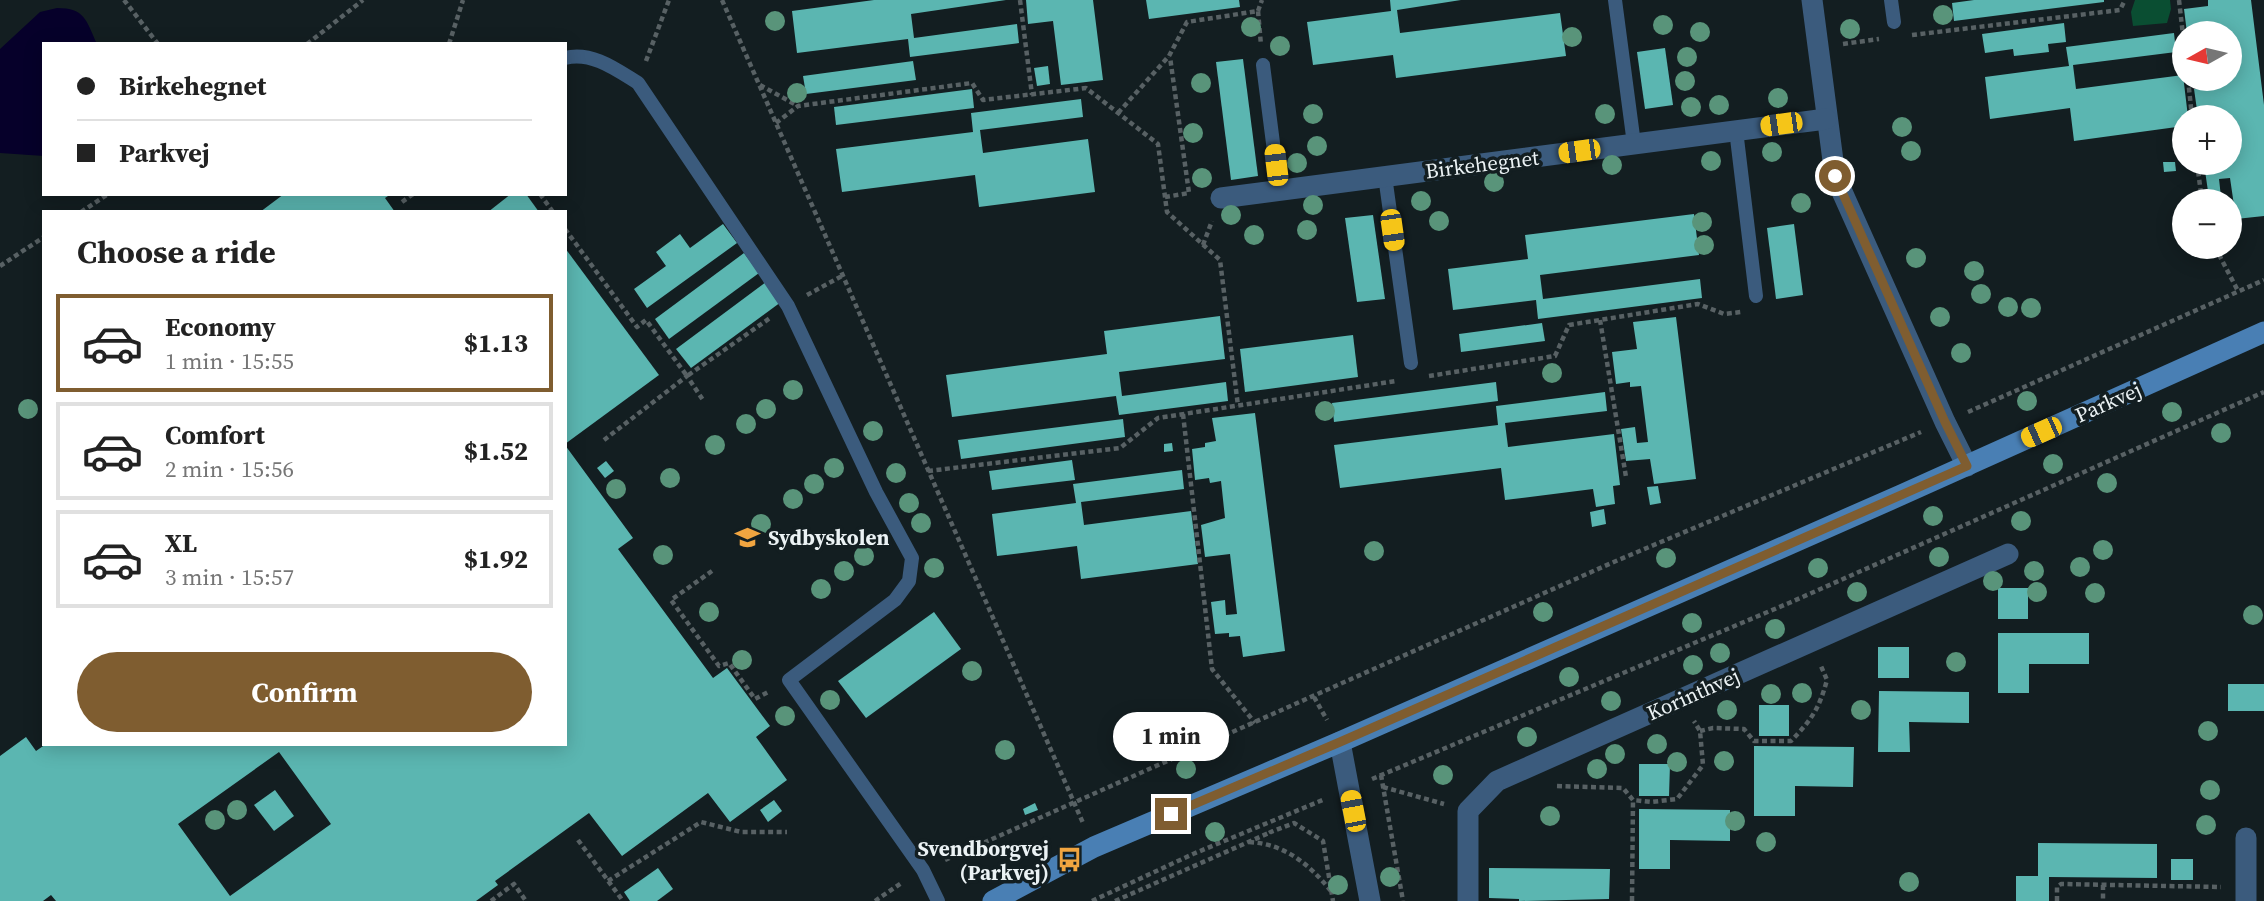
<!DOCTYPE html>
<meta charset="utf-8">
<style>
:root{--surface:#fff;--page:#f2f2f2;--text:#222;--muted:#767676;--line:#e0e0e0;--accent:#7f5d30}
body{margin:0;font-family:"Source Serif 4",serif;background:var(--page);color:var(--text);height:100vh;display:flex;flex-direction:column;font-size:26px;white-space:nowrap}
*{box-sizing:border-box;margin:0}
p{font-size:23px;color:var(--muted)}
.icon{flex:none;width:38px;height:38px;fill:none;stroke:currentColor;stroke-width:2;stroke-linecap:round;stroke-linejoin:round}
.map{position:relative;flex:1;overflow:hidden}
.drawer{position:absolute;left:42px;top:210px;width:525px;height:536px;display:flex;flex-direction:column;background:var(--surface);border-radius:0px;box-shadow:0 4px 18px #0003}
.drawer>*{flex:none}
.banner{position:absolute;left:42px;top:42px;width:525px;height:154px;border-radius:0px;box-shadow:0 4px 18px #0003;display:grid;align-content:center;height:154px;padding:0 35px;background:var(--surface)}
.needle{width:46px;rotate:262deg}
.controls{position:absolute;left:2172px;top:21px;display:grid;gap:14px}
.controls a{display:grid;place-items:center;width:70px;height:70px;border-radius:50%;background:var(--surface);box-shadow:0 4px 18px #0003;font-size:35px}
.end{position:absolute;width:32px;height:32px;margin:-16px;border:9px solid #7f5d30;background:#fff;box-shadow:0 0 0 4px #fff}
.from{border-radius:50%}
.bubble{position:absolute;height:49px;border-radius:24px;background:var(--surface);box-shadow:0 4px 18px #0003;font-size:23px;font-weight:700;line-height:49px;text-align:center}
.car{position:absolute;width:21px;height:42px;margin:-21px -10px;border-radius:9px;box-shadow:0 0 5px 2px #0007;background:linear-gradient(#f5c518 24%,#345 0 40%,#f5c518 0 76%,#345 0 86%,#f5c518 0)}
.banner b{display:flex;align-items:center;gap:24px;height:66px;font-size:26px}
.banner b+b{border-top:2px solid var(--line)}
.banner i{width:18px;height:18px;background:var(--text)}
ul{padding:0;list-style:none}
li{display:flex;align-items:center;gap:21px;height:98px;margin:0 14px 10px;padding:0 21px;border:4px solid var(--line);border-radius:0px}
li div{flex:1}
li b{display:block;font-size:26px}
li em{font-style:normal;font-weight:700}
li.active{border-color:var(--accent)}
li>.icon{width:63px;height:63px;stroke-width:1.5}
h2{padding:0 35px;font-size:32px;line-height:84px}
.button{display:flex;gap:14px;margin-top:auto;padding:14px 35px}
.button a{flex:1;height:80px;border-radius:42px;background:var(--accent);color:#fff;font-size:28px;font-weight:700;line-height:80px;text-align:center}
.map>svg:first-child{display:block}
</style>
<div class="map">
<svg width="2264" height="901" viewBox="0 0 2264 901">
<rect width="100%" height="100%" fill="#131e21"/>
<path fill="#0a4e32" d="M2135,0H2170L2171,9L2167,23L2133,26L2131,12Z"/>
<path fill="#06002a" d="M57,8C85,8 86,20 97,44H44V156L0,153V49L40,12Z"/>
<g fill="#5bb6b1" fill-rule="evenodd">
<path d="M874,0H1006L911,14L914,38L1017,24L1019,43L910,57L908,39L797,53L792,11Z"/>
<path d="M1026,0H1093L1103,80L1061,85L1053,21L1028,24Z"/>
<path d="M1146,0H1239L1240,7L1149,19Z"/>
<path d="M1390,0H1461L1397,10L1400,33L1560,13L1566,56L1396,78L1393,55L1313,65L1307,22L1391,11Z"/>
<path d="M1974,0H2104V2L1954,21L1952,3Z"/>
<path d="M2208,0H2251L2264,105V216L2236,219L2230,178L2219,179L2221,197L2209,198L2204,164L2230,163V117H2198L2194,89L2206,88V83L2218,82V79H2230V33H2187L2184,9L2208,6Z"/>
<path d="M2064,23L2066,42L2048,44L2049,52L2014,56L2013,49L1985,53L1982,34Z"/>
<path d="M2174,33L2176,52L2073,65L2076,89L2183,75L2188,117H2184V126L2074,141L2070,108L1990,119L1985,77L2069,66L2066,47Z"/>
<path d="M1665,48L1673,105L1645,109L1637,52Z"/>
<path d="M1243,59L1258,176L1231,180L1216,62Z"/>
<path d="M913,61L916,80L806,94L803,76Z"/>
<path d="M1048,66L1050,84L1037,86L1034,68Z"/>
<path d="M972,89L974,108L836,125L834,107Z"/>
<path d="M1081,99L1083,117L980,130L983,153L1088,139L1095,192L979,207L975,175L842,192L836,149L973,132L971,113Z"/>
<path d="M2163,162H2175L2176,171L2164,172Z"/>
<path d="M284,194H391L385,198L395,212H260Z"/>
<path d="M511,194H526L539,212H488Z"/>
<path d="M1694,214L1699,255L1540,275L1543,299L1700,279L1702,298L1538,319L1536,300L1453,310L1448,269L1528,259L1525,235Z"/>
<path d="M1373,215L1385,299L1357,302L1345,218Z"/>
<path d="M723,224L737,243L647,308L634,289L666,266L656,252L680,234L690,248Z"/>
<path d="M1794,224L1803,295L1776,299L1767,228Z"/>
<path d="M565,248L659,375L565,444Z"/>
<path d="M744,253L759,273L669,339L655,319Z"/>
<path d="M766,282L781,302L691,368L676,349Z"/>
<path d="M1220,316L1225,359L1119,372L1122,396L1226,382L1228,401L1119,415L1116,396L952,417L946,375L1107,354L1104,331Z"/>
<path d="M1676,317L1696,479L1654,484L1650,459L1626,461L1621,429L1635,427L1637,443L1648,442L1641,386L1630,387V382L1616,384L1612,352L1637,349L1633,322Z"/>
<path d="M1542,323L1545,341L1461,352L1459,334Z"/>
<path d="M1353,335L1358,377L1245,392L1240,349Z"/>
<path d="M1496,382L1498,401L1334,422L1332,403Z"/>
<path d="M1605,392L1607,411L1505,423L1508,447L1614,434L1620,485L1613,486L1615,504L1596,507L1593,489L1505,500L1501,468L1340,488L1334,445L1498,425L1496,406Z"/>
<path d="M1255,413L1285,651L1243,657L1240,636L1229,637V633L1215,634L1211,602L1225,600L1226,615L1237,614L1230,554L1205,557L1201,525L1225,518L1221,481L1210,483L1209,478L1195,480L1192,449L1205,447V443L1216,441L1212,418Z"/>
<path d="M1123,419L1125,437L961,459L958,440Z"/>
<path d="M1172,443L1173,451L1164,452V444Z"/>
<path d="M565,445L633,538L618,549L713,678L727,668L770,726L756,737L787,780L730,822L708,793L622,856L589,813L495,881L498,885L476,901H56L51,895L43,901H0V756L26,737L36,751L46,744H565ZM279,752L331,824L230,896L178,824Z"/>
<path d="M1072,460L1075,480L992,490L989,471Z"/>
<path d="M606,461L614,471L605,478L597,468Z"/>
<path d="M1182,470L1184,489L1081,502L1084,525L1191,511L1198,564L1081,579L1077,546L997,556L992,514L1076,503L1073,484Z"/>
<path d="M1658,486L1661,503L1650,505L1647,487Z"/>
<path d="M1604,509L1606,524L1592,527L1590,512Z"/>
<rect x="1998" y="588" width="30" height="31"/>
<path d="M934,612L961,649L866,718L838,681Z"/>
<path d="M1998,633H2089V664H2029V693H1998Z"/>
<rect x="1878" y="647" width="31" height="31"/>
<rect x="2228" y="684" width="36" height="27"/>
<path d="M1879,691L1969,692V723L1909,722L1910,752H1878Z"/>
<rect x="1759" y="705" width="30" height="31"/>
<path d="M1754,746L1854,747L1853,787L1795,786V816H1754Z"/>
<path d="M1639,764H1670L1669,796H1639Z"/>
<path d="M275,790L294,816L274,831L254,805Z"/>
<path d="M774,800L782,811L768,822L760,810Z"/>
<path d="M1035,803L1038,810L1025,815L1023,809Z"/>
<path d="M1639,809L1730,810V841L1670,840V869H1639Z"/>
<path d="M2038,843L2157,844V878L2049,877V901H2016V876H2038Z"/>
<rect x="2171" y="859" width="22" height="21"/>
<path d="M658,868L673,889L657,901H630L624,892Z"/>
<path d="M1489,868L1610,869L1609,899L1519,901V899L1489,898Z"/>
</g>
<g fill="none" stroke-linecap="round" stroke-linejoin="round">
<g stroke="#586164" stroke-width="4.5" stroke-dasharray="5 3.5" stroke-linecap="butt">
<path d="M124,0L158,44"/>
<path d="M722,0L1083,823"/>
<path d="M1020,0L1032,95"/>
<path d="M2179,0L2184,44"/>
<path d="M1258,11L1262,0"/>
<path d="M1912,35L2120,10L2125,0"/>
<path d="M307,44L363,0"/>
<path d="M449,44L463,0"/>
<path d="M1843,44L1879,39"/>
<path d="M646,61L669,0"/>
<path d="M2188,79L2192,117"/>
<path d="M760,85L798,106"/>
<path d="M1118,113L1169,56L1187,22L1258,11L1261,45"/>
<path d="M776,123L798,106L972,83L983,100L1086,88L1158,144L1167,212L1220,260L1238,406"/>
<path d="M2197,163L2202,201"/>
<path d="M540,194L553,212"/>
<path d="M1165,197L1189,193L1170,57"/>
<path d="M402,202L413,194"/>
<path d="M81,212L108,194"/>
<path d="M565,229L637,327L646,320L687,376L770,318"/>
<path d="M1203,245L1212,221"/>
<path d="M2215,247L2238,291"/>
<path d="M0,266L44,237"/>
<path d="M807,295L842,276"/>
<path d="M1600,320L1626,477"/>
<path d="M1429,376L1555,356L1569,325L1698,304L1724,314L1741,312"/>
<path d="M1968,412L2264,280"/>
<path d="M1183,414L1212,669L1255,723"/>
<path d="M604,440L687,376L703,400"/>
<path d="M928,471L1120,448L1158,418L1396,381"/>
<path d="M712,571L671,600L719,666L729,663L755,699L770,691"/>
<path d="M1314,697L1327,720"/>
<path d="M1700,731L1713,728L1744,729L1754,741H1791C1812,719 1819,709 1827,680L1821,666"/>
<path d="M1381,775L1403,901"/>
<path d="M1372,779L1789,603L2264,392"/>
<path d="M1557,786L1623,788L1633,800L1651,802L1677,799L1703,765L1700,731L1694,721"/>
<path d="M1383,787L1444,804"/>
<path d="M1270,830L1271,832L1294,823L1323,841L1333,901"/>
<path d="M578,840L623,901"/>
<path d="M1249,842C1285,844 1309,864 1331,891"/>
<path d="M945,860L1616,561L1921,432"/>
<path d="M608,881L701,822L741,832H787"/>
<path d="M2103,885V901"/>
<path d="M491,901L514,884L526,901"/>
<path d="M875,901L903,882"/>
<path d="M1092,901L1193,854L1325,799"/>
<path d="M1115,901L1271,832"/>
<path d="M1632,901L1633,800"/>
<path d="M2057,901V887L2061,884L2221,887"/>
</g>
<g stroke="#3b5b7d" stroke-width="14">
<path d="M1615,0L1634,144"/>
<path d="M1891,0L1894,22"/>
<path d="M565,58C592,51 617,70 638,83L788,306L876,492L912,558L909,581L895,600L789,680L923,870L938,901"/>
<path d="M1263,65L1279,190"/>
<path d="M1736,130L1756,296"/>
<path d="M1385,176L1411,363"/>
</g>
<g stroke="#3b5b7d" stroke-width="21">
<path d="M1812,0L1835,176L1945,422L1967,466"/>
<path d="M1221,198L1826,119"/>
<path d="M1340,742L1370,901"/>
<path d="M1468,901V811L1497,781L2008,554"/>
<path d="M2246,901V838"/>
</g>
<path stroke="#497fb4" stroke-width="21" d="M993,901L1094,847L1340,742L1901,495L2264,332"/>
</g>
<g fill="#59947a">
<circle cx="1943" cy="15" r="10"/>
<circle cx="775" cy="21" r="10"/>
<circle cx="1663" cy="25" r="10"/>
<circle cx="1251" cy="27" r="10"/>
<circle cx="1850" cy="29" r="10"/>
<circle cx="1700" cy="32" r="10"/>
<circle cx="1572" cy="37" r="10"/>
<circle cx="1280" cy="46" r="10"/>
<circle cx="1687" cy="57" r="10"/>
<circle cx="1685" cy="81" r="10"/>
<circle cx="1201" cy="83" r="10"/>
<circle cx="797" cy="93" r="10"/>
<circle cx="1778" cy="98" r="10"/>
<circle cx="1719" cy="105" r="10"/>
<circle cx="1691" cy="107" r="10"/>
<circle cx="1313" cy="114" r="10"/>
<circle cx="1605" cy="114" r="10"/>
<circle cx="1902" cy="127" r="10"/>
<circle cx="1193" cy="133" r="10"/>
<circle cx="1317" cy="146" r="10"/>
<circle cx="1911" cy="151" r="10"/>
<circle cx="1772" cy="152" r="10"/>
<circle cx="1711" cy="161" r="10"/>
<circle cx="1297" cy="163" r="10"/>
<circle cx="1612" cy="165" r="10"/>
<circle cx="1202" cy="178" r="10"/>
<circle cx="1494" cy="182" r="10"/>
<circle cx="1421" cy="201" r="10"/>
<circle cx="1801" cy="203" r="10"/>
<circle cx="1313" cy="205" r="10"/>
<circle cx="1231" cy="215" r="10"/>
<circle cx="1439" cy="221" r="10"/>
<circle cx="1702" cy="222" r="10"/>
<circle cx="1307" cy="230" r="10"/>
<circle cx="1254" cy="235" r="10"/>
<circle cx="1704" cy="245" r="10"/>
<circle cx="1916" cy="258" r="10"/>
<circle cx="1974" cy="271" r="10"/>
<circle cx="1981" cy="294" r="10"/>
<circle cx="2008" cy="307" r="10"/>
<circle cx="2031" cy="308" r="10"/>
<circle cx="1940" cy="317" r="10"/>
<circle cx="1961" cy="353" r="10"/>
<circle cx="1552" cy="373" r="10"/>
<circle cx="793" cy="390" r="10"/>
<circle cx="2027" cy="401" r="10"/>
<circle cx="28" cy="409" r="10"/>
<circle cx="766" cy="409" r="10"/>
<circle cx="1325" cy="411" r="10"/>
<circle cx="2172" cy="412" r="10"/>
<circle cx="746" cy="424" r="10"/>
<circle cx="873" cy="431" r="10"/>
<circle cx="2221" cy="433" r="10"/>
<circle cx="715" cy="445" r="10"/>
<circle cx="2053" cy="464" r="10"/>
<circle cx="834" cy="468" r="10"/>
<circle cx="896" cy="473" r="10"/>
<circle cx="670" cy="478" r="10"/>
<circle cx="2107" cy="483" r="10"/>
<circle cx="814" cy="484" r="10"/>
<circle cx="616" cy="489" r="10"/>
<circle cx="793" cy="499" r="10"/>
<circle cx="909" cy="503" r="10"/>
<circle cx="1933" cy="516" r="10"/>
<circle cx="2021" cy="521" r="10"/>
<circle cx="921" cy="523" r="10"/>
<circle cx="761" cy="524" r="10"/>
<circle cx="2103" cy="550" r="10"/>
<circle cx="1374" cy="551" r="10"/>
<circle cx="663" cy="555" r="10"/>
<circle cx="864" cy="556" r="10"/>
<circle cx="1939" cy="557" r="10"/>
<circle cx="1666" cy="558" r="10"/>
<circle cx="2080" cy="567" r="10"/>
<circle cx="934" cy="568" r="10"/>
<circle cx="1818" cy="568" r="10"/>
<circle cx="844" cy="571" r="10"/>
<circle cx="2034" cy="571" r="10"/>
<circle cx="1993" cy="581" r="10"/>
<circle cx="821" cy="589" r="10"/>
<circle cx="1857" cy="592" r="10"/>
<circle cx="2037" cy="592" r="10"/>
<circle cx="2095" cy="593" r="10"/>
<circle cx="709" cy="612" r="10"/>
<circle cx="1543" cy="612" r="10"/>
<circle cx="2253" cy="615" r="10"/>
<circle cx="1692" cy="623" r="10"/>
<circle cx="1775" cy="629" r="10"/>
<circle cx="1720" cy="653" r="10"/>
<circle cx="742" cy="660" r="10"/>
<circle cx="1956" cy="662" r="10"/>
<circle cx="1693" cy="665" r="10"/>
<circle cx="972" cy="671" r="10"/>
<circle cx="1569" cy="677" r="10"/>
<circle cx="1802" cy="693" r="10"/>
<circle cx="1771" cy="694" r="10"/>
<circle cx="830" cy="700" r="10"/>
<circle cx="1611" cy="701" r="10"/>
<circle cx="1727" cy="710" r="10"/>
<circle cx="1861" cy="710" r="10"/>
<circle cx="785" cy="716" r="10"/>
<circle cx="2208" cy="731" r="10"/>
<circle cx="1527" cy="737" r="10"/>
<circle cx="1657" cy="744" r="10"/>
<circle cx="1005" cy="750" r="10"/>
<circle cx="1615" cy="754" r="10"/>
<circle cx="1724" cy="761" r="10"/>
<circle cx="1677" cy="762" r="10"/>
<circle cx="1186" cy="769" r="10"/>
<circle cx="1597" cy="769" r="10"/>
<circle cx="1443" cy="775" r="10"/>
<circle cx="2210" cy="790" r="10"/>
<circle cx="237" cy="810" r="10"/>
<circle cx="1550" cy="816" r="10"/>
<circle cx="215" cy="820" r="10"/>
<circle cx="1735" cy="821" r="10"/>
<circle cx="2206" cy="825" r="10"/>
<circle cx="1215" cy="832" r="10"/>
<circle cx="1766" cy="842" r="10"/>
<circle cx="1390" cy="877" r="10"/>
<circle cx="1909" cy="882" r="10"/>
<circle cx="1338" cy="885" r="10"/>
</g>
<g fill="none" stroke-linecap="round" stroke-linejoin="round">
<path stroke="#7f5d30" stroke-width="9" d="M1171,814L1340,742L1967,466L1945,422L1835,176"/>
</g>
<defs>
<symbol id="school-bare" viewBox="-9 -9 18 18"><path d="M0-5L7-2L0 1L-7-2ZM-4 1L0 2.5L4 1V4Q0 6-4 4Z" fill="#f1a540" stroke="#131e21" stroke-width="2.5" paint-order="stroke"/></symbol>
<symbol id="bus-bare" viewBox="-9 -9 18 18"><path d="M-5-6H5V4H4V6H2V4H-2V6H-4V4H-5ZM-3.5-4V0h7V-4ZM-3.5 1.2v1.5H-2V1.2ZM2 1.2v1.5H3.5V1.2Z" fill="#f1a540" stroke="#131e21" stroke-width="2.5" paint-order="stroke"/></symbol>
</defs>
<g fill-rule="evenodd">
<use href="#school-bare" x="730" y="520" width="35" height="35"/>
<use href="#bus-bare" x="1052" y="842" width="35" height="35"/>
</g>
<g text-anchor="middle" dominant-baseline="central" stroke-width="7" stroke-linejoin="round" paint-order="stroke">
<g font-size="21" fill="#ebf2f4" stroke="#131e21">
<text transform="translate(1482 164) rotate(-7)">Birkehegnet</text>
<text transform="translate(2108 402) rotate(-24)">Parkvej</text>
<text transform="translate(1693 694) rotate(-24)">Korinthvej</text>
</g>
<g font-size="21" font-weight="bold" fill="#ebf2f4" stroke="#131e21" text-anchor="start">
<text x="768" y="537">Sydbyskolen</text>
<text x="1049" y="848" text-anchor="end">Svendborgvej<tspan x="1049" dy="24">(Parkvej)</tspan></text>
</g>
</g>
</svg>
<div class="controls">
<a><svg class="needle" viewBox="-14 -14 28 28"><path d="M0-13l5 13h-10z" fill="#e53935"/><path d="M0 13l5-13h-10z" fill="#767676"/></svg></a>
<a>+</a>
<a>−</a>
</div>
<i class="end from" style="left:1835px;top:176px"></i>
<i class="end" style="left:1171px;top:814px"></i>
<div class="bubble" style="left:1113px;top:712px;width:116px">1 min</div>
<i class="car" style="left:1781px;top:124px;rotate:262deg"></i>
<i class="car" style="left:1579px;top:151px;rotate:262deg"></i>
<i class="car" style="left:1276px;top:165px;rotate:353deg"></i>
<i class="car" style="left:1392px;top:230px;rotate:172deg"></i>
<i class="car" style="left:2041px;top:432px;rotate:246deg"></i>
<i class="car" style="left:1353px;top:811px;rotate:349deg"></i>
<div class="banner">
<b><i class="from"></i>Birkehegnet</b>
<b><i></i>Parkvej</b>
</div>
<section class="drawer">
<h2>Choose a ride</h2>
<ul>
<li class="active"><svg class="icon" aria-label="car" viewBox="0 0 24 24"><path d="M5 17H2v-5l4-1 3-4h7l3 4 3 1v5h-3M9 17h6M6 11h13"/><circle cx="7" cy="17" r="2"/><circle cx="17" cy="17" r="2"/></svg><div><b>Economy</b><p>1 min · 15:55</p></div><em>$1.13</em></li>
<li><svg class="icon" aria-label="car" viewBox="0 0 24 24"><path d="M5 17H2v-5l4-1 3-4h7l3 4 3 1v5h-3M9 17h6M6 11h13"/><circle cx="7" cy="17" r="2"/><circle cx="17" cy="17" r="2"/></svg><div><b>Comfort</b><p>2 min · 15:56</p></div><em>$1.52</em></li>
<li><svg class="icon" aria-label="car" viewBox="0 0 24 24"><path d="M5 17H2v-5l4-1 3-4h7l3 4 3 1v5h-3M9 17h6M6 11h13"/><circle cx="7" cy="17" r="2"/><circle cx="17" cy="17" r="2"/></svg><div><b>XL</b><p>3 min · 15:57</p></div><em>$1.92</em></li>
</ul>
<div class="button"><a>Confirm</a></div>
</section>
</div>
